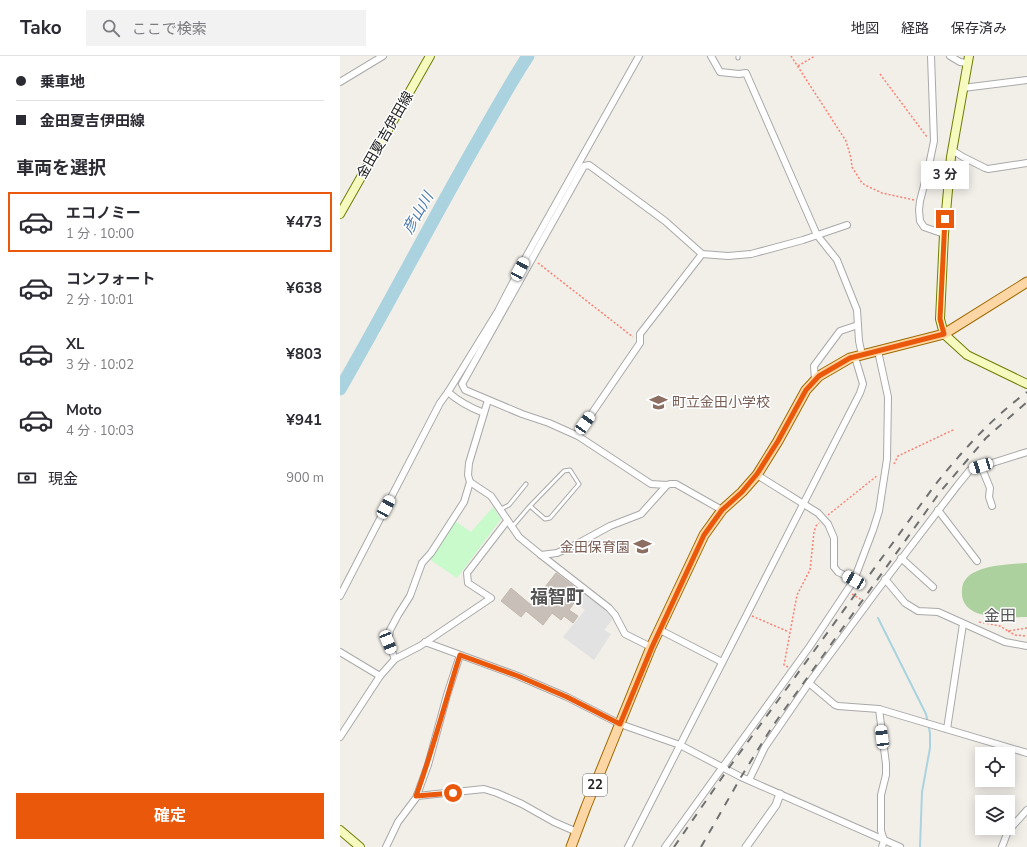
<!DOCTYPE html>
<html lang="ja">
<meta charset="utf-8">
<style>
:root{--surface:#fff;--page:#f2f2f3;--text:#2b2b33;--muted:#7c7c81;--line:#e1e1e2;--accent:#ea580c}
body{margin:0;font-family:"Nunito Sans","Noto Sans JP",sans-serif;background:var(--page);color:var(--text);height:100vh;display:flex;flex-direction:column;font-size:15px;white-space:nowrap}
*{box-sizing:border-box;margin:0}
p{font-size:13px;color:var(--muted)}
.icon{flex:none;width:22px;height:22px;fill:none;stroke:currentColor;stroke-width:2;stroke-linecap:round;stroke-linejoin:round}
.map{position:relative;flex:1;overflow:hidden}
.drawer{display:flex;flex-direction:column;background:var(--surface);width:340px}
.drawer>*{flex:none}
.top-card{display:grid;align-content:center;height:88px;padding:0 16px;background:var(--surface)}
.controls{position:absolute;left:635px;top:691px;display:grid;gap:8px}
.controls a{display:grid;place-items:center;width:40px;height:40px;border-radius:0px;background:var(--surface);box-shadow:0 2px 10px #0003;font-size:20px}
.end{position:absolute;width:18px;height:18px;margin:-9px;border:5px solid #ea580c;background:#fff;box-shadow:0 0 0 2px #fff}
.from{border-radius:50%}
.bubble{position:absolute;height:28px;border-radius:0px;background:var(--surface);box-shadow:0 2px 10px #0003;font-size:13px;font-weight:700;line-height:28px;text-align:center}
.car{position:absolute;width:12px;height:24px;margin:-12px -6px;border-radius:5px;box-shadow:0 0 3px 1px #0007;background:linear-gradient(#fff 24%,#345 0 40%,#fff 0 76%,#345 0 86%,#fff 0)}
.top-card b{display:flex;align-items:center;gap:14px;height:38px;font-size:15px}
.top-card b+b{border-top:1px solid var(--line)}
.top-card i{width:10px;height:10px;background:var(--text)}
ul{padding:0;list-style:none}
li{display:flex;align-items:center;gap:12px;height:60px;margin:0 8px 6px;padding:0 8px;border:2px solid transparent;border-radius:0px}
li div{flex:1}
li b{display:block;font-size:15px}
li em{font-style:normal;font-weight:700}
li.on{border-color:var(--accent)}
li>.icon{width:36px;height:36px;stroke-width:1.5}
h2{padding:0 16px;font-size:18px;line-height:48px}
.pay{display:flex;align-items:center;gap:10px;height:44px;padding:0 16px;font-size:15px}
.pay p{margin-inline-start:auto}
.primary-button{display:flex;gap:8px;margin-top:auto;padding:8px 16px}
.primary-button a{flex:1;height:46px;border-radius:0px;background:var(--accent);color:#fff;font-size:16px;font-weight:700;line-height:46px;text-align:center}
header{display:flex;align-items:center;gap:24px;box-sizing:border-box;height:56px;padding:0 20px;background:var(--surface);border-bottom:1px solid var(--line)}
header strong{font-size:19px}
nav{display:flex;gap:22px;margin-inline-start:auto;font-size:14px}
.search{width:280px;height:36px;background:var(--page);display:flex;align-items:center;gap:10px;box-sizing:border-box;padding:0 14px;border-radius:0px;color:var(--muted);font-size:15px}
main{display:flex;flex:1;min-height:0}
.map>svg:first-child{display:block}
</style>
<header>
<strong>Tako</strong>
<div class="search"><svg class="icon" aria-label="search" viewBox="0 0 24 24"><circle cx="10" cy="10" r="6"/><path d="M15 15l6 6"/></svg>ここで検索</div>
<nav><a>地図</a><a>経路</a><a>保存済み</a></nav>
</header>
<main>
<section class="drawer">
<div class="top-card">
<b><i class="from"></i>乗車地</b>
<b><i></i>金田夏吉伊田線</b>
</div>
<h2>車両を選択</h2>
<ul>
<li class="on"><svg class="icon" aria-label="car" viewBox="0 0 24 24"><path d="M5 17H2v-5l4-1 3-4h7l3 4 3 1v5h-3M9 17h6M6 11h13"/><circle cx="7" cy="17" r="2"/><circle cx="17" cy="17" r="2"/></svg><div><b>エコノミー</b><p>1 分 · 10:00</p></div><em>¥473</em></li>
<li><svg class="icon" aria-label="car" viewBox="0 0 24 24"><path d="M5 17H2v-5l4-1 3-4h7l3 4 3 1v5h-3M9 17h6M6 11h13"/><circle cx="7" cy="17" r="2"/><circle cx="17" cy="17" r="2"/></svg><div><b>コンフォート</b><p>2 分 · 10:01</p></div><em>¥638</em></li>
<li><svg class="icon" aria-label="car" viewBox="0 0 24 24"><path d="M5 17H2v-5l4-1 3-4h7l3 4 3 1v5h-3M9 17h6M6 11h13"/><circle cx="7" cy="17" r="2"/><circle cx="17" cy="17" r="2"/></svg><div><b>XL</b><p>3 分 · 10:02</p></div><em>¥803</em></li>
<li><svg class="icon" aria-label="car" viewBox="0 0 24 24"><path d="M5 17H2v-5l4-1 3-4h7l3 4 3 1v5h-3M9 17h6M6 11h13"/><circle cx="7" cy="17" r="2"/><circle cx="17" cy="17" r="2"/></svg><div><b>Moto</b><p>4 分 · 10:03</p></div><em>¥941</em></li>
</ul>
<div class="pay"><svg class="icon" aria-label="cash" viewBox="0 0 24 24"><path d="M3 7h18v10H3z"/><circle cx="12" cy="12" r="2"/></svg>現金<p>900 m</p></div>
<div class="primary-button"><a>確定</a></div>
</section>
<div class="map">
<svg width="687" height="791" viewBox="0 0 687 791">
<rect width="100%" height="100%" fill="#f2efe9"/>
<path fill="#add19e" d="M687,507V561C667,561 619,566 622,534C622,527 626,521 633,517C647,509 671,508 687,507Z"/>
<path fill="#c8facc" d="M153,451L161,463L117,522L89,503L115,465L131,476Z"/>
<path fill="#e2e2e2" d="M242,535L269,555L273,563L264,574L271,578L254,604L223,581L245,554L239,549L243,544L238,541Z"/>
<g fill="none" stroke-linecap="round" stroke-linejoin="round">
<path stroke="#aad3df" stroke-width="2" d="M538,562L586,658L590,677V692L582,736L580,791"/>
<path stroke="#aad3df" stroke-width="13" d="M0,333C48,250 92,164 140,81C156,53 171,26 188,0"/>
</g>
<path fill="#c7bfb8" stroke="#c4b6ab" d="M216,517L233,530L225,540L234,547L229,554L238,560L233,567L224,560L221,564L212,557L203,569L186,555L181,561L161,545L171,532L191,549Z"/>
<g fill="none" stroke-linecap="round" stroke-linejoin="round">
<defs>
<g id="service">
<path d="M398,0V2"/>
<path d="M161,453L169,449L186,428"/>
<path d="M172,471L190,450L224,415L230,414L239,428L210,462L205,463L190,450"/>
</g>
<g id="minor">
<path d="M371,0L380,16L399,18L406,17L477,179L497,204L517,254L519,285L522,299"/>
<path d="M591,0L594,85L588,114L580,145L579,154L580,165L584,171L604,178"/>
<path d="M610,0L620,6L627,7"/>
<path d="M0,26L43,0"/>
<path d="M623,32L687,24"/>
<path d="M612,94L623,101L645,112L648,113L687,107"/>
<path d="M475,324L474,310L500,275L518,269"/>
<path d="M108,336C118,345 131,352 144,357"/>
<path d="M237,379L300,287V278L362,198"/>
<path d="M641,410L650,432L649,441L652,450"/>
<path d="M417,419L478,457L488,468L494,482V511L498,516L514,524"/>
<path d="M130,426L151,440L179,481L201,499L269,552L275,559L285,578L311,591"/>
<path d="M382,454L336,428H330L327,429L311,428L238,380L209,367L182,358L125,334L122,328L244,110L249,109L325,165L362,198L388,200L411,198L463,184L507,169"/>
<path d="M598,454L637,505"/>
<path d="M201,499L217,497L237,488L270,470L301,458L327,429"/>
<path d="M561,502L593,531"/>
<path d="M545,523L565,547L578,555L598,556L665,586L687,590"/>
<path d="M0,540L100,347L108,336L158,255L187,199L299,0"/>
<path d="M320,574L382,606"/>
<path d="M85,586L178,620L227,641L280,668L340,689L401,721L560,791"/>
<path d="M0,596L40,620"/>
<path d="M55,603L48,586L50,574L58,559L70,540L82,507L91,497L124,446L130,426L128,419L129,407L148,344"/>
<path d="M469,627L495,649L498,650L539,653L687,697"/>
<path d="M539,653L546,708V719L541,739V775L544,784L542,791"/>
<path d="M607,673L623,568"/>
<path d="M0,681L40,620L55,603L80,590L151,542L128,527L127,517L167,465"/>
<path d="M409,724L425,691L469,627L536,536L617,430L630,414L687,396"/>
<path d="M77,740L144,733L157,737L182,748L214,766L237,776"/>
<path d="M46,791L58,766L76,742L88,709L107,639L120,599"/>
<path d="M288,791L520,337L523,328L515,301"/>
<path d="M325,791L470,590L514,524L533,474L539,455L547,403L548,341L538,295"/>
<path d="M662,791L668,775L687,754"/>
</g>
<path id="tertiary" d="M406,791L436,749L440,738"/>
<g id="secondary">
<path d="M629,0L611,101L604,178L600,263L604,278L627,299L687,328"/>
<path d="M0,158L90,0"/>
<path d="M0,774L20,791"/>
</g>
<path id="primary" d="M231,791L246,751L311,591L364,479L382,454L402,436L417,419L438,385L466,334L479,320L510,302L604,278L687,226"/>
</defs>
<use href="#service" stroke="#a9a9a9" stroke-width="5"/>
<use href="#minor" stroke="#a9a9a9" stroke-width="8"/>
<use href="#tertiary" stroke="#a9a9a9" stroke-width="9"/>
<use href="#secondary" stroke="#707d05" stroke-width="10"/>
<use href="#primary" stroke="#a06b00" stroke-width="11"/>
<g stroke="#fa8072" stroke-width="1.5" stroke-dasharray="2 2" stroke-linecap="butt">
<path d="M451,0L506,85L511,102L512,111L522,127L527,130L542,137L574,144"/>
<path d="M458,10L475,0"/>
<path d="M540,18L587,81"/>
<path d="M198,207L293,281"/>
<path d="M554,408L558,400L615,373"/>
<path d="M488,459L538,419"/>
<path d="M512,538L522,544"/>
<path d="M412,560L449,576"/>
<path d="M639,566L660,570L668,575L687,572"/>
<path d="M668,575L675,579L687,580"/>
<path d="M448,611L444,609L457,539L470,514L474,476L476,470L479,467"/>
</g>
<use href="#service" stroke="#fff" stroke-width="3"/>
<use href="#minor" stroke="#fff" stroke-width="6"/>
<use href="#tertiary" stroke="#fff" stroke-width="7"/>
<use href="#secondary" stroke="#f7fabf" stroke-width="8"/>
<use href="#primary" stroke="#fcd6a4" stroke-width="9"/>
<g stroke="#707070" stroke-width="2" stroke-dasharray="8 8" stroke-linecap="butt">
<path d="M334,791L388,713L595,429C623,394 651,363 687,336"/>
<path d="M361,791L401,721L432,671L600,436L646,382L687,346"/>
</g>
</g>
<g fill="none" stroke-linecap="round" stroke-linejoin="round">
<path stroke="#ea580c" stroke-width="5" d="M113,737L76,740C93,694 105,646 120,599L178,620L227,641L280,668L312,591L364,479L382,454L402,436L417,418L438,385L466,334L479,320L510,302L604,278L600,263L605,163"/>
</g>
<defs>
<symbol id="school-bare" viewBox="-9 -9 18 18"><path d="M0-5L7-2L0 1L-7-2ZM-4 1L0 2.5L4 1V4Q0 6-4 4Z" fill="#8d6e63" stroke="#fff" stroke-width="2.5" paint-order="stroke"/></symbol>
</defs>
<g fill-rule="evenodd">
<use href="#school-bare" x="306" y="334" width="25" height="25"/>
<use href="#school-bare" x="290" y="478" width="25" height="25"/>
</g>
<g text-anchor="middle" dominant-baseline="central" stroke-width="3" stroke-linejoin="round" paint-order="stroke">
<rect fill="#fff" stroke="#646464" stroke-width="1" x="243" y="718" width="24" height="22" rx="3"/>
<g font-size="13" font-weight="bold" fill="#222">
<text x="255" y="729">22</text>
</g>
<g font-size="14" fill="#222" stroke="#fff">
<text transform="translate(45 79) rotate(-60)">金田夏吉伊田線</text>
</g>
<g font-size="14" fill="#785e54" stroke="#fff" text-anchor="start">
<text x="332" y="346">町立金田小学校</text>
<text x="290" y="491" text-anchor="end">金田保育園</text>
</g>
<g font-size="15" font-style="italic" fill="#4a7aab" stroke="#fff">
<text transform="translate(78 157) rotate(-60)">彦山川</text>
</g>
<g font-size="16" fill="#555" stroke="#fff">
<text x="660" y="560">金田</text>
</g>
<g font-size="18" font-weight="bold" fill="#555" stroke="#fff">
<text x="217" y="541">福智町</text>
</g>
</g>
</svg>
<div class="controls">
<a><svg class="icon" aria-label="locate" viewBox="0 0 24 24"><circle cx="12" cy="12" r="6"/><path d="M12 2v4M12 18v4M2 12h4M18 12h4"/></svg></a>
<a><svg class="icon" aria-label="layers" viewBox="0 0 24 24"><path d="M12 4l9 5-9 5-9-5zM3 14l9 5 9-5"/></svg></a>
</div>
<i class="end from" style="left:113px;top:737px"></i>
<i class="end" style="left:605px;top:163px"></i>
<div class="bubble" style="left:581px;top:105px;width:48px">3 分</div>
<i class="car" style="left:180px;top:213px;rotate:28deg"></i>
<i class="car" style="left:245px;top:367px;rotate:35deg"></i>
<i class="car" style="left:641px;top:410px;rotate:253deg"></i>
<i class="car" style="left:46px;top:451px;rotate:28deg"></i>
<i class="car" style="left:514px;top:524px;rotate:300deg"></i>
<i class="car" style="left:48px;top:586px;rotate:158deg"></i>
<i class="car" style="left:542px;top:681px;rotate:353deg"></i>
</div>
</main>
